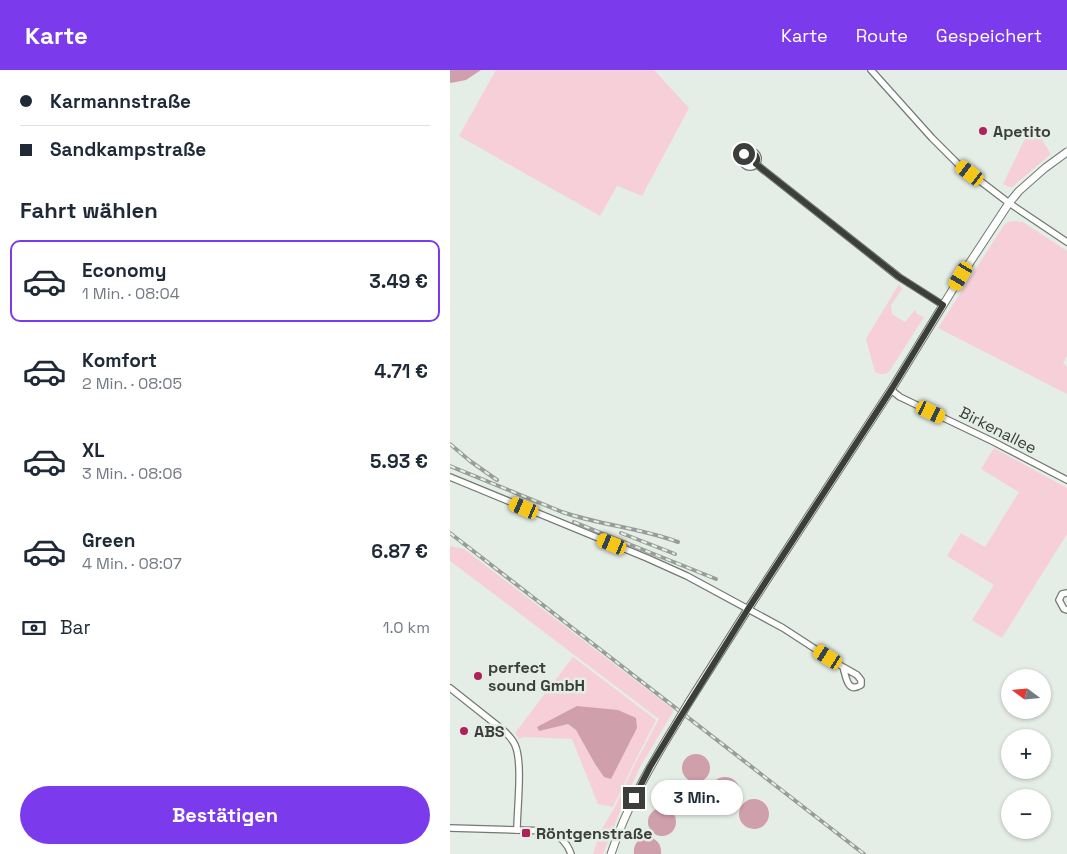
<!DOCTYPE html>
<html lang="de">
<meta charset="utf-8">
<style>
:root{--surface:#fff;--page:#f2f2f3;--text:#1f2937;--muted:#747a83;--line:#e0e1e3;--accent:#7c3aed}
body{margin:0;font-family:"Space Grotesk",sans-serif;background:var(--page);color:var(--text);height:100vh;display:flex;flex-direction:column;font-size:19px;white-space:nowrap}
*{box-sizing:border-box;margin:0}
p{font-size:16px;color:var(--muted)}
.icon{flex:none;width:28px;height:28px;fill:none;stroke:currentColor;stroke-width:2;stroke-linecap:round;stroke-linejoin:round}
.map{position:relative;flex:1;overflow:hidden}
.sheet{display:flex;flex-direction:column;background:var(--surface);width:450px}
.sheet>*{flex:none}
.banner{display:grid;align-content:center;height:110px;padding:0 20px;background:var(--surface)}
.needle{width:32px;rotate:286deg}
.fabs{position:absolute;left:551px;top:599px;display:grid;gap:10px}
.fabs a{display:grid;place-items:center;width:50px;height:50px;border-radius:50%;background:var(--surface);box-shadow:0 1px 4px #0004;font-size:25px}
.end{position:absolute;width:22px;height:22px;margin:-11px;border:6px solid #3b3e3b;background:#fff;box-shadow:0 0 0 2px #fff}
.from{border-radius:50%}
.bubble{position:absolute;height:35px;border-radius:18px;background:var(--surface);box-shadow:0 1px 4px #0004;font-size:16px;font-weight:700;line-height:35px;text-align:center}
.car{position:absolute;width:15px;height:30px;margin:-15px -8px;border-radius:6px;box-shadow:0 0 4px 1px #0007;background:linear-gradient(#f5c518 24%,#345 0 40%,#f5c518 0 76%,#345 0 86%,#f5c518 0)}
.banner b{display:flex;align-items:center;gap:18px;height:48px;font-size:19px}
.banner b+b{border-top:1px solid var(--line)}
.banner i{width:12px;height:12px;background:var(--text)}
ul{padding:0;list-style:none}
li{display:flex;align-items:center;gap:15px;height:82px;margin:0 10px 8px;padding:0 10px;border:2px solid transparent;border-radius:10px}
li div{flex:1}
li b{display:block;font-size:19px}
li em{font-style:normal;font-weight:700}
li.current{border-color:var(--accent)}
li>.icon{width:45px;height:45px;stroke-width:1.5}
h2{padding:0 20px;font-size:22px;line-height:60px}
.pay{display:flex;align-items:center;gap:12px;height:55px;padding:0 20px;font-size:19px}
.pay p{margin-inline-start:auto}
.primary-button{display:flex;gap:10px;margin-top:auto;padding:10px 20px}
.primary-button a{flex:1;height:58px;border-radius:30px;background:var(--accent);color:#fff;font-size:20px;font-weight:700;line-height:58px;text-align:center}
header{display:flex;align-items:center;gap:30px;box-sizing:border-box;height:70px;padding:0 25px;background:var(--accent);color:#fff}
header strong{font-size:24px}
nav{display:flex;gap:28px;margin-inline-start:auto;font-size:18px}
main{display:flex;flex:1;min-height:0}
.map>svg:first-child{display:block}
</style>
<header>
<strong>Karte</strong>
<nav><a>Karte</a><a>Route</a><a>Gespeichert</a></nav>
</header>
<main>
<section class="sheet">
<div class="banner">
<b><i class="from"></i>Karmannstraße</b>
<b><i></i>Sandkampstraße</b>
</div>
<h2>Fahrt wählen</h2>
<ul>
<li class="current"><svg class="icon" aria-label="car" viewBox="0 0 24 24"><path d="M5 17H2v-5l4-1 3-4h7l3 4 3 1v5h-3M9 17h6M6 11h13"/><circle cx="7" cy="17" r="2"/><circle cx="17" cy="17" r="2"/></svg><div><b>Economy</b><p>1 Min. · 08:04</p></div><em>3.49 €</em></li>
<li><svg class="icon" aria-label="car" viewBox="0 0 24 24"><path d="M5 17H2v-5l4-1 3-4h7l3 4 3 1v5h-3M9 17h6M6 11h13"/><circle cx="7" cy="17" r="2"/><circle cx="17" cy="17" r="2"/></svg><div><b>Komfort</b><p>2 Min. · 08:05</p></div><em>4.71 €</em></li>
<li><svg class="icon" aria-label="car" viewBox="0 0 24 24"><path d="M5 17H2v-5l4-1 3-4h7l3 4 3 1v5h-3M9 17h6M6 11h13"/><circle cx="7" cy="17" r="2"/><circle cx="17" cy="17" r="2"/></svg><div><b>XL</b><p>3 Min. · 08:06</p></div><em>5.93 €</em></li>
<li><svg class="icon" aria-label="car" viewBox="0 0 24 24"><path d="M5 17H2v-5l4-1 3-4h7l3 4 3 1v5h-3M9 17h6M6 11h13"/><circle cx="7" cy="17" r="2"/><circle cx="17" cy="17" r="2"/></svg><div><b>Green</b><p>4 Min. · 08:07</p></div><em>6.87 €</em></li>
</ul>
<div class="pay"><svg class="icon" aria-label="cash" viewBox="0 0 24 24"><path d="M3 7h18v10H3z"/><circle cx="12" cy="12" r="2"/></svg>Bar<p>1.0 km</p></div>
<div class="primary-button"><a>Bestätigen</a></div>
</section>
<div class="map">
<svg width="617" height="784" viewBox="0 0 617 784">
<rect width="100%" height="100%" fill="#e5eee6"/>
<g fill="#f7cfd8" fill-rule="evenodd">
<path d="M46,0H204L239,38L192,126L167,116L150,146L9,66Z"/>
<path d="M582,54L601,84L562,117H559L553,114Z"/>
<path d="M565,151L573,152L617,181V286L613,293L617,297V324L488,258L554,155L558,152Z"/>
<path d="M449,214L452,219L441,235L442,244L455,252L465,240L467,244L474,247L439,302C433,305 431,305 425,302L416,269Z"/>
<path d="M544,378L617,418V464L552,568L522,550L544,515L497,486L511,463L535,477L569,422L531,399Z"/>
<path d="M0,476L14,479L224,640L190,697L169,744L153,784H143L150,762L165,737L185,694L209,649L0,491Z"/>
<path d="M123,587L206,650L184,693L163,737L148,734L122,669L74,667L69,669L65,663ZM168,640L154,707L145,694L126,660L118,654L105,656Z"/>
</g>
<g fill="#cf9fab">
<path d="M0,0H31L16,10L1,13L0,12Z"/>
<path d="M127,636L168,640L186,648L187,658L161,709L154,707L145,694L126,660L118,654L89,661L87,657Z"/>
<circle cx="246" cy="698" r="14"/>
<circle cx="275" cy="722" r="15"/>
<circle cx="304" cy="744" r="15"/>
<circle cx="212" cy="752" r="14"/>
<path d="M195,767C206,767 212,774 211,784H184C183,775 187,770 195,767Z"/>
</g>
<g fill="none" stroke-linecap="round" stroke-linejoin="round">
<defs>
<g id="minor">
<path d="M421,0L482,68L508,94L559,133L617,172"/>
<circle cx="300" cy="89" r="8"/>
<path d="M306,94L449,207L493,235"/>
<path d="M441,320L450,327L544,372L617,410"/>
<path d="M0,407L197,488L237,506L333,558L393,597L407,605L411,610V615C397,624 396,606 393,597"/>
<path d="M617,523L612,524L609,530L614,539L617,540"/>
<path d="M0,618L53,660C57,664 62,668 65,675C73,692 67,739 67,760"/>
<path d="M0,758L100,761C110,767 117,772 121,784"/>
</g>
<g id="tertiary">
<path d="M239,632L298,539L441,320L511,206L559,133L569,121L595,98L617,82"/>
<path d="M161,784C176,738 200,696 226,654"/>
</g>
</defs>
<use href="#minor" stroke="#727a73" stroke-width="8"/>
<use href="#tertiary" stroke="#727a73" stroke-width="9"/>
<use href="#minor" stroke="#fff" stroke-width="5.5"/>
<use href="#tertiary" stroke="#fff" stroke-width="7"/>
<defs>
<g id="rail">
<path d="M0,374L20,391L47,410"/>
<path d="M0,396L112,442C150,455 190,458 228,472"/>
<path d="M124,452L266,509"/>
<path d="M0,463L414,784"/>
<path d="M171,463L225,484"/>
</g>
</defs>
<use href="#rail" stroke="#979e98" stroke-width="4"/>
<use href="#rail" stroke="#e5eee6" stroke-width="2" stroke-dasharray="5.5" stroke-linecap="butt"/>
<defs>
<path id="tertiary-bridge" d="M226,654L239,632"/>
</defs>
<use href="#tertiary-bridge" stroke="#727a73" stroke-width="9" stroke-linecap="butt"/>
<use href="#tertiary-bridge" stroke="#fff" stroke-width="7"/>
</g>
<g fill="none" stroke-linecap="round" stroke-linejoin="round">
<path stroke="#3b3e3b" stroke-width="6" d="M184,728L200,697L226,654L298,539L441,320L493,235L449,207L306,94C309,88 306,84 301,82L294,84"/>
</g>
<g fill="#af215b" stroke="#e5eee6" stroke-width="2">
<circle cx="533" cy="61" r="5"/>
<circle cx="28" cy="606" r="5"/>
<circle cx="14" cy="661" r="5"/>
<rect x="71" y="758" width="10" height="10" rx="2.5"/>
</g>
<g text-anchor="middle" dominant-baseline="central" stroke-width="5" stroke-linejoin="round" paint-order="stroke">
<g font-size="16" font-weight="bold" fill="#3b3e3b" stroke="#e5eee6" text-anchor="start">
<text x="543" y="61">Apetito</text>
<text x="38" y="597">perfect<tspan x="38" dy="18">sound GmbH</tspan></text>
<text x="24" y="661">ABS</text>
<text x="86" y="763">Röntgenstraße</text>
</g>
<g font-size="16" fill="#3b3e3b" stroke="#e5eee6">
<text transform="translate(548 360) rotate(27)">Birkenallee</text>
</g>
</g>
</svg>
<div class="fabs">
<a><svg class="needle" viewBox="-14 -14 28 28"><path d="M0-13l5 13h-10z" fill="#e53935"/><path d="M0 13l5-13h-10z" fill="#747a83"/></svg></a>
<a>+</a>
<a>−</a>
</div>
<i class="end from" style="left:294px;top:84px"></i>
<i class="end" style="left:184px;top:728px"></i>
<div class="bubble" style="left:201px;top:710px;width:92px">3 Min.</div>
<i class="car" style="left:520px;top:103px;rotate:307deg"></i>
<i class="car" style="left:511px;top:206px;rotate:211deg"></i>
<i class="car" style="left:481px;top:342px;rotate:116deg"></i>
<i class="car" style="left:74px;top:438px;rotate:293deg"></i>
<i class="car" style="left:162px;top:474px;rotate:292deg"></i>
<i class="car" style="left:378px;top:587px;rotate:303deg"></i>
</div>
</main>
